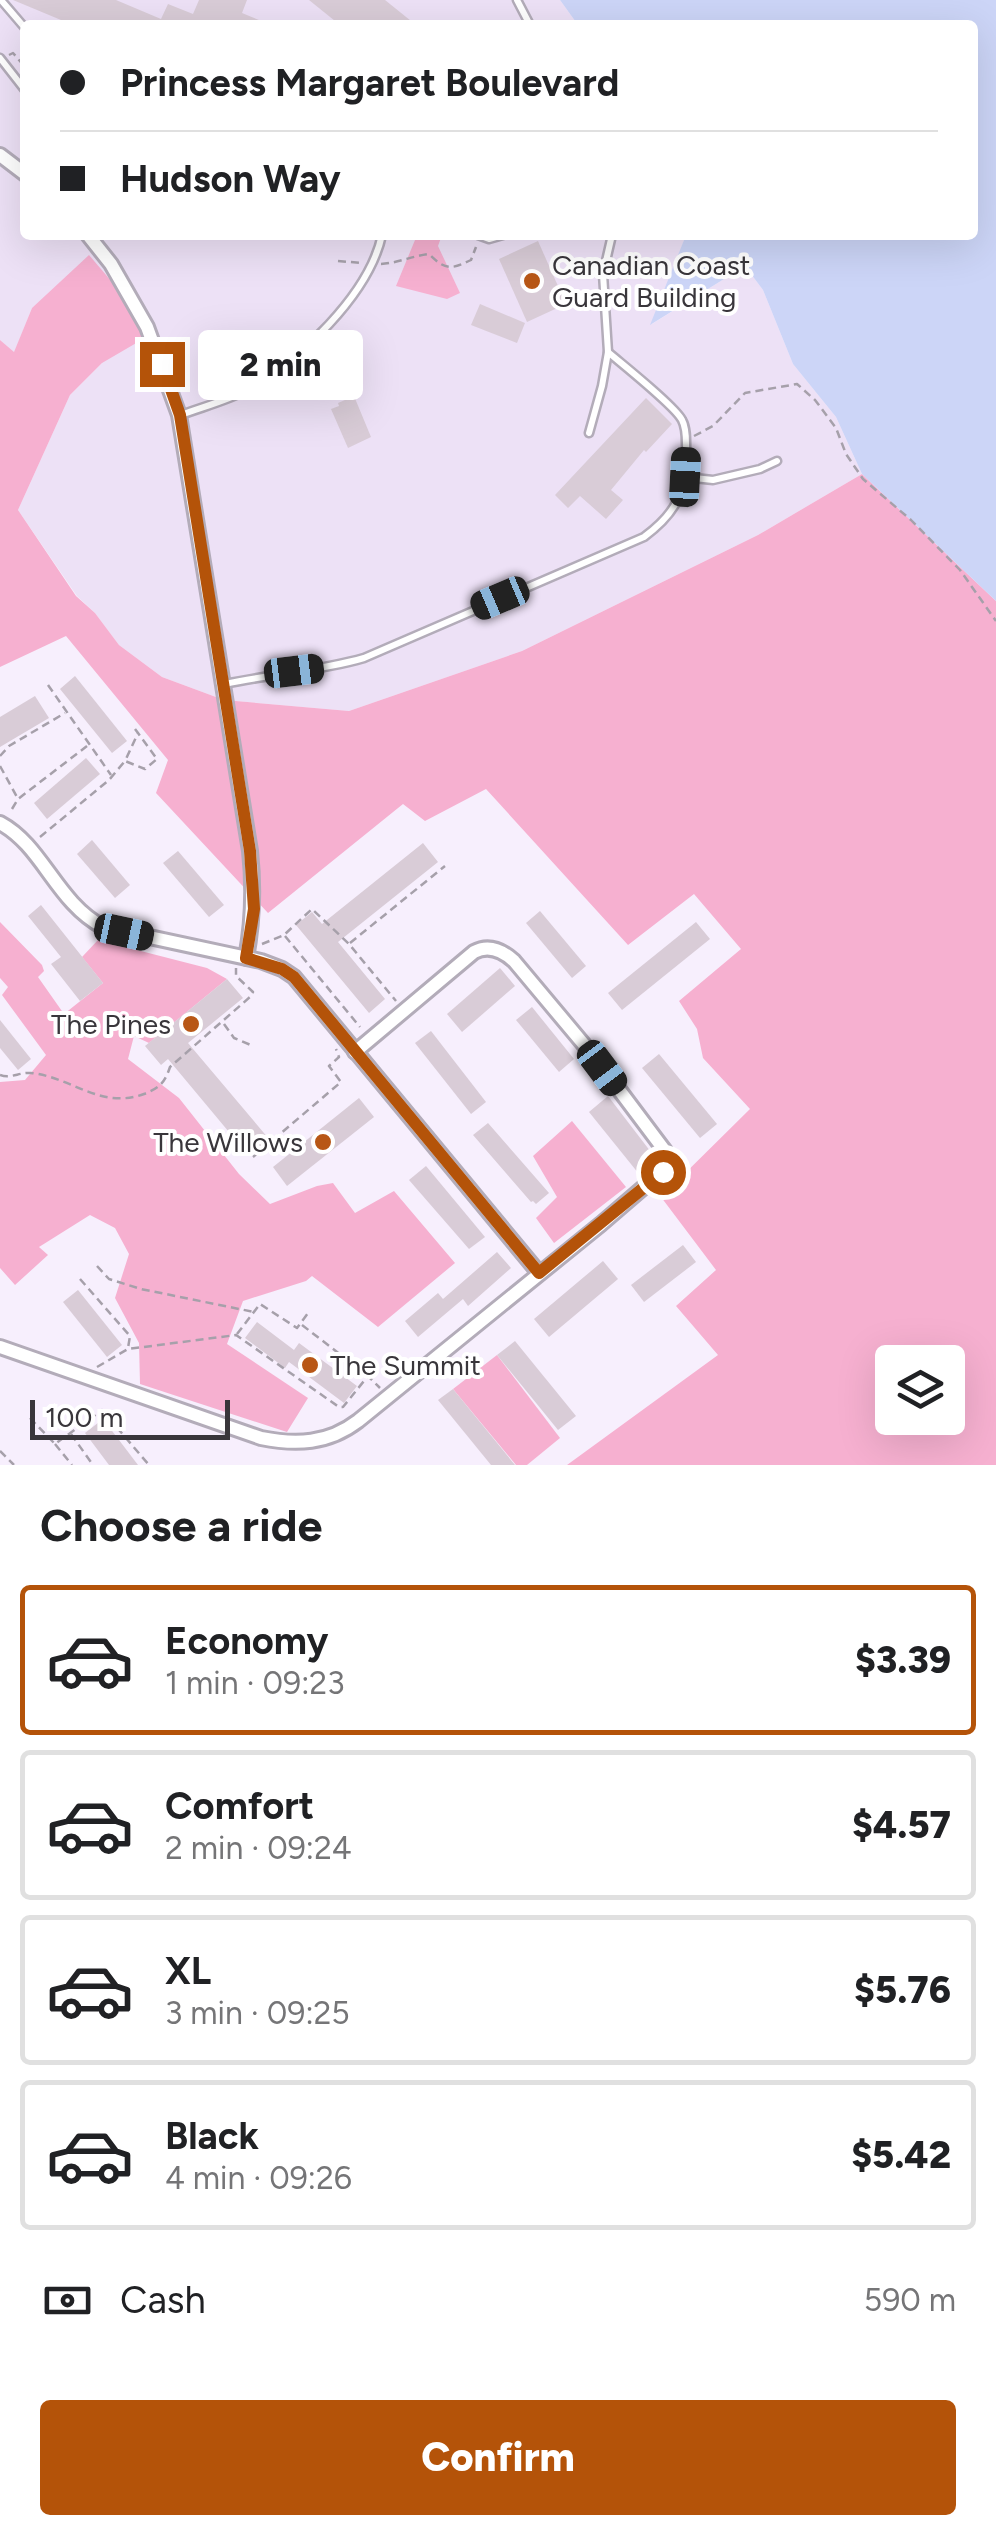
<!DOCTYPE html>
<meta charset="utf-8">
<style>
:root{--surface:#fff;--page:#f6f6f6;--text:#202124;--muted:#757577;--line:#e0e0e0;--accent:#b45309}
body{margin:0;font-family:Figtree,sans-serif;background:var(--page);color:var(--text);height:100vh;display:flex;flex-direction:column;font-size:38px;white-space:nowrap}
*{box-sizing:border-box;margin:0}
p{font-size:32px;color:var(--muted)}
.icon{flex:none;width:55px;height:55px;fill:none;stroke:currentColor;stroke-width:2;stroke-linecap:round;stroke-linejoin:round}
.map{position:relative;height:1465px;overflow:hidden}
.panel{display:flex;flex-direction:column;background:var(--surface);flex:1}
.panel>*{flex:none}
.banner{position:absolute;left:20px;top:20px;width:958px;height:220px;border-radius:10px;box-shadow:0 10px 40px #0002;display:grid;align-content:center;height:220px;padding:0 40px;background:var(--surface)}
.fabs{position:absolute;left:875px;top:1345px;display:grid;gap:20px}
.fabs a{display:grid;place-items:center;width:90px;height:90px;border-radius:10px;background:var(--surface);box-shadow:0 10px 40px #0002;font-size:50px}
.scale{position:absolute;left:30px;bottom:25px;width:200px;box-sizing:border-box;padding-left:10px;border:5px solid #39363b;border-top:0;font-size:28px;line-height:35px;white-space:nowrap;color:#39363b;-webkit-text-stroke:8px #fff;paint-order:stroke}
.end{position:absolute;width:45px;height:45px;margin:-22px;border:12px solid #b45309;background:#fff;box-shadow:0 0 0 5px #fff}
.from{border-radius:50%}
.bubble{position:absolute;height:70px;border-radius:10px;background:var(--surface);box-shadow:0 10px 40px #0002;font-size:32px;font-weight:800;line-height:70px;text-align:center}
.car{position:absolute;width:30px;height:60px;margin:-30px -15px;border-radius:12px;box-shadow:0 0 8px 2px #0007;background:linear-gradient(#222 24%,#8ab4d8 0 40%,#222 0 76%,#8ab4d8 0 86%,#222 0)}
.banner b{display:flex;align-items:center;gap:35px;height:95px;font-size:38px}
.banner b+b{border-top:2px solid var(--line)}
.banner i{width:25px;height:25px;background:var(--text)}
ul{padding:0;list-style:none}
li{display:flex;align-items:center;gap:30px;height:150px;margin:0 20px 15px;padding:0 20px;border:5px solid var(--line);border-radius:10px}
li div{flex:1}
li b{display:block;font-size:38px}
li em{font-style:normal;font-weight:800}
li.on{border-color:var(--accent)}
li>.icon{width:90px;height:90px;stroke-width:1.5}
h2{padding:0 40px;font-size:45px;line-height:120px}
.pay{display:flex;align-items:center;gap:25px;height:110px;padding:0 40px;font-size:38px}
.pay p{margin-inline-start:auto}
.action{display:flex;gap:20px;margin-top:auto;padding:20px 40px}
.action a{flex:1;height:115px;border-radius:10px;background:var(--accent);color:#fff;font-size:40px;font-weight:800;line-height:115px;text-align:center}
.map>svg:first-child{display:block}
</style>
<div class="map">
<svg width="996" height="1465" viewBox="0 0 996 1465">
<rect width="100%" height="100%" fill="#f7effd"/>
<path fill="#ede1f6" d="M0,0H560L578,25H25V235H686L652,324L745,266L763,290L793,364L836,417L862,474L758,535L522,651L349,711L224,700L162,677L119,645L95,613L77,596L18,510L70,395L102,363L32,308L14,353L0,340Z"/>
<g fill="#f6b0d0" fill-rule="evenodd">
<path d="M413,235H442L438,246L460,293L447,299L396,286L415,240Z"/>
<path d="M89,255L118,289L150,335L102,363L70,395L18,510L76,596L95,613L119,645L162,677L224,700L349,711L522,651L758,535L862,474L996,601V1465H567L718,1355L676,1306L716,1270L661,1197L750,1109L703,1058L697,1029L679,1001L741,949L694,894L628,945L486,789L425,821L403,804L268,913L156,793L168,760L66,636L0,667V340L14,352L32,308ZM892,1362H948V1418H892Z"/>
<path d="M0,922L42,965L44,971L38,977L64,1014L103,983L82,957L98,940L207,968L227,979L149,1043L134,1036L128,1059L179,1098L239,1174L270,1204L317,1186L333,1183L355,1213L394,1191L455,1263L378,1327L312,1276L306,1281L243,1301L227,1344L308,1398L287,1432L140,1384L139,1343L115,1298L129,1254L115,1228L90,1215L39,1247L48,1255L15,1285L0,1268V1082L25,1080L46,1055L2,995L8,987L0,978Z"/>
<path d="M572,1121L626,1187L554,1243L536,1218L557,1197L533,1156Z"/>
<path d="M497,1355L560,1438L527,1465H516L453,1389Z"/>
</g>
<path fill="#ccd5f7" d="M560,0H996V601L862,474L836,417L793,364L763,290L745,266L650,325L686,235H972V25H578Z"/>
<g fill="#d9ccd7">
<path d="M13,0H116L161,19L168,4L193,14L199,0H247L242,13L271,25H73Z"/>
<path d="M309,0H385L416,25H340Z"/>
<path d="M538,241L566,304L527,322L499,259Z"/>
<path d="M480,304L525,323L517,343L471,325Z"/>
<path d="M354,396L371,437L348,448L331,409L339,406L338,403Z"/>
<path d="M646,398L672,424L646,452L644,450L611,490L623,500L606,519L580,496L568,508L555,495Z"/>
<path d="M75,676L127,741L112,753L60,689Z"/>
<path d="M35,696L49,718L0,747V717Z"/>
<path d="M86,758L100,774L47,819L34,803Z"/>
<path d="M92,840L130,885L115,898L77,854Z"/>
<path d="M423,843L438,862L338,942L385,999L369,1013L296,925L312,912L322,924Z"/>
<path d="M178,851L224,905L209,917L163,863Z"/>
<path d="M41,905L103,983L80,1001L51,964L61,957L28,916Z"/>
<path d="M540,911L586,966L572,978L526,923Z"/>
<path d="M696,922L710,939L622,1010L608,993Z"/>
<path d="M500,968L515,986L462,1032L447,1014Z"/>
<path d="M227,979L243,998L188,1043L269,1139L249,1156L168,1059L161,1065L145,1046Z"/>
<path d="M532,1007L574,1059L559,1072L516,1020Z"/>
<path d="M0,1020L31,1059L18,1070L0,1048Z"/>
<path d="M431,1031L486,1102L471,1114L415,1043Z"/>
<path d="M659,1054L717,1124L700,1138L642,1068Z"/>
<path d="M608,1096L657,1160L639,1174L589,1112Z"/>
<path d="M359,1098L374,1117L287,1186L273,1167Z"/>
<path d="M488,1123L549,1193L536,1204L533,1201L531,1202L473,1135Z"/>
<path d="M426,1166L485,1237L469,1249L409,1180Z"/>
<path d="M683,1245L696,1262L644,1302L631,1285Z"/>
<path d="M497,1252L511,1268L468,1306L463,1299L418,1337L405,1321L438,1293L443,1299Z"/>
<path d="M603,1261L618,1279L549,1337L534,1319Z"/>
<path d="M78,1290L122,1345L107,1357L63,1302Z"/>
<path d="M257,1322L294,1350L299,1343L357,1386L344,1403L289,1362L285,1368L245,1338Z"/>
<path d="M515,1341L576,1416L558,1430L497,1355Z"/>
<path d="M453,1389L515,1465H491L438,1400Z"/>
<path d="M103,1419L138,1465H109L85,1433Z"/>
</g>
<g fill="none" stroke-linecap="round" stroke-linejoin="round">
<defs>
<g id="service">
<path d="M1,0L25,28"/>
<path d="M517,0L530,25"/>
<path d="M0,58L25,90"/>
<path d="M478,235L489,239L503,235"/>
<path d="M181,415C202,407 226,401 247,390C299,361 369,295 382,235"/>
<path d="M589,433L602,386L608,352L603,274L612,235"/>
<path d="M685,477L713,480L760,469L777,461"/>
<path d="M225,684C271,674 319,671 364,658L644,537C679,511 684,493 686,451C686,442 687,429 682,420C675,406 623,365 608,352"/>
</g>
<g id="minor">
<path d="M0,155L25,174"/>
<path d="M88,235L111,264L147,327L179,415L250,851C254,888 253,921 246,958"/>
<path d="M0,823C43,846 56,902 103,927L261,961L282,969L294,977L539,1273"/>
<path d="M0,1347L261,1438C296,1445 328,1444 358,1421L601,1224L666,1168L668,1159L665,1151L596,1059L514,961C503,951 489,944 474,952L355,1052"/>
</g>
</defs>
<use href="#service" stroke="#b3acb9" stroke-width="11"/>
<use href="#minor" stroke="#b3acb9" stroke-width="18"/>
<g stroke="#a6a0aa" stroke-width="2.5" stroke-dasharray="8 5" stroke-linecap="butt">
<path d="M9,55L13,53L25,67"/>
<path d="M338,261L363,263"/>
<path d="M381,264C398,263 412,256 429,254C445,270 451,270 471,260L476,247"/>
<path d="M694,436L713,426L745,393L797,384L815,400L836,428L846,454L863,479L911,520L960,570L996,621"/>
<path d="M48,685L111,775"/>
<path d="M135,729L138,733L157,759L145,769L125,761L138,733"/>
<path d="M0,756L9,746L65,713"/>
<path d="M0,766L17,797"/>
<path d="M12,809L18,799L87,746"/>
<path d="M40,837L109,780L125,761"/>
<path d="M285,936L360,1027"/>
<path d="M350,943L445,866"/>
<path d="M262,944L284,935L312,909L349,944L396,1001"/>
<path d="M224,1024L234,1038L253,1046"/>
<path d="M0,1075C11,1079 19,1072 31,1073C72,1077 100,1110 144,1094C160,1088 165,1082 170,1067L250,997L253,992L236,976V968"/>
<path d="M253,1157L341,1082L329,1066L339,1057L336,1049"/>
<path d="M97,1266L109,1279L141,1289L254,1312"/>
<path d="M80,1279L130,1336L128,1348"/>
<path d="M302,1325L367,1375"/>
<path d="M237,1334L260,1304L297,1328L308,1313"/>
<path d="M97,1367L128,1349L236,1335L339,1407H343L368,1376L380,1388"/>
<path d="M30,1418L55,1444L102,1410L149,1465"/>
<path d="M71,1434L93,1465"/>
<path d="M55,1444L72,1465"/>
<path d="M0,1451L14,1465"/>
</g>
<use href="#service" stroke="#fff" stroke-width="6"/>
<use href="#minor" stroke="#fff" stroke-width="12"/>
</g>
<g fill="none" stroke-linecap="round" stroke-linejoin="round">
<path stroke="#b45309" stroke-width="12" d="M162,364L180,415L250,851L254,909L246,958L282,969L294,977L539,1273L663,1172"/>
</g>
<g fill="#b85716" stroke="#fff" stroke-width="4">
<circle cx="532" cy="281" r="10"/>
<circle cx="191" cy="1024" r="10"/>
<circle cx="323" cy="1142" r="10"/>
<circle cx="310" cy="1365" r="10"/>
</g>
<g text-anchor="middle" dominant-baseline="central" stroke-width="8" stroke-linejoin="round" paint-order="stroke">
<g font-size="28" fill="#39363b" stroke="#fff" text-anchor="start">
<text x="552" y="265">Canadian Coast<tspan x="552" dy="32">Guard Building</tspan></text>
<text x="171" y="1024" text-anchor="end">The Pines</text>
<text x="303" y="1142" text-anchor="end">The Willows</text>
<text x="330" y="1365">The Summit</text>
</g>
</g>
</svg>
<div class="fabs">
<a><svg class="icon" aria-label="layers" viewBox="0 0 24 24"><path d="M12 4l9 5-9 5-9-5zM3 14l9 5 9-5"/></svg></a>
</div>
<div class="scale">100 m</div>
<i class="end from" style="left:663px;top:1172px"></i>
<i class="end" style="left:162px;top:364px"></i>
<div class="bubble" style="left:198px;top:330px;width:165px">2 min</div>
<i class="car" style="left:685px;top:477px;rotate:3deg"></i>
<i class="car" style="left:500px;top:598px;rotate:247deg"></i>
<i class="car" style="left:294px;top:671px;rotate:83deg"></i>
<i class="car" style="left:124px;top:932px;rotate:102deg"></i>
<i class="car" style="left:602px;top:1068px;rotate:143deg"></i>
<div class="banner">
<b><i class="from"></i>Princess Margaret Boulevard</b>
<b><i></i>Hudson Way</b>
</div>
</div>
<section class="panel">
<h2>Choose a ride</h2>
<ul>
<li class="on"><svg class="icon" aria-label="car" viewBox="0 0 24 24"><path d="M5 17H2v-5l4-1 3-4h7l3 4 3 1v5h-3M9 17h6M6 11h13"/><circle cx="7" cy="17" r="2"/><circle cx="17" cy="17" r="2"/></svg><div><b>Economy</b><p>1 min · 09:23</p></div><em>$3.39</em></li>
<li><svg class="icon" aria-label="car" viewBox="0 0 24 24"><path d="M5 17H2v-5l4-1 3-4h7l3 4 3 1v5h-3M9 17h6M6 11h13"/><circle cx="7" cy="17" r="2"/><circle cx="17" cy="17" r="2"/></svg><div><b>Comfort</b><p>2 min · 09:24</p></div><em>$4.57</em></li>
<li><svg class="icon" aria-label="car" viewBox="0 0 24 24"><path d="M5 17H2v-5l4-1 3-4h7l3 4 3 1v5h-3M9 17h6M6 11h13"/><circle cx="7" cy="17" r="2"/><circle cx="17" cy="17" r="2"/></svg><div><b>XL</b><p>3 min · 09:25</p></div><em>$5.76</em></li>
<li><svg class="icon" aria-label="car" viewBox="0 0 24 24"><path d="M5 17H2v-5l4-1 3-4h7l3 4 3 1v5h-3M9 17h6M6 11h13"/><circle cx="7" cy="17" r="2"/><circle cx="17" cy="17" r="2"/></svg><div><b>Black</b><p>4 min · 09:26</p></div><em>$5.42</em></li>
</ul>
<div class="pay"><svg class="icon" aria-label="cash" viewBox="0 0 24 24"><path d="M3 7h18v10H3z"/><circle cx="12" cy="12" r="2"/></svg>Cash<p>590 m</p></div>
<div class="action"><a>Confirm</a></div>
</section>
